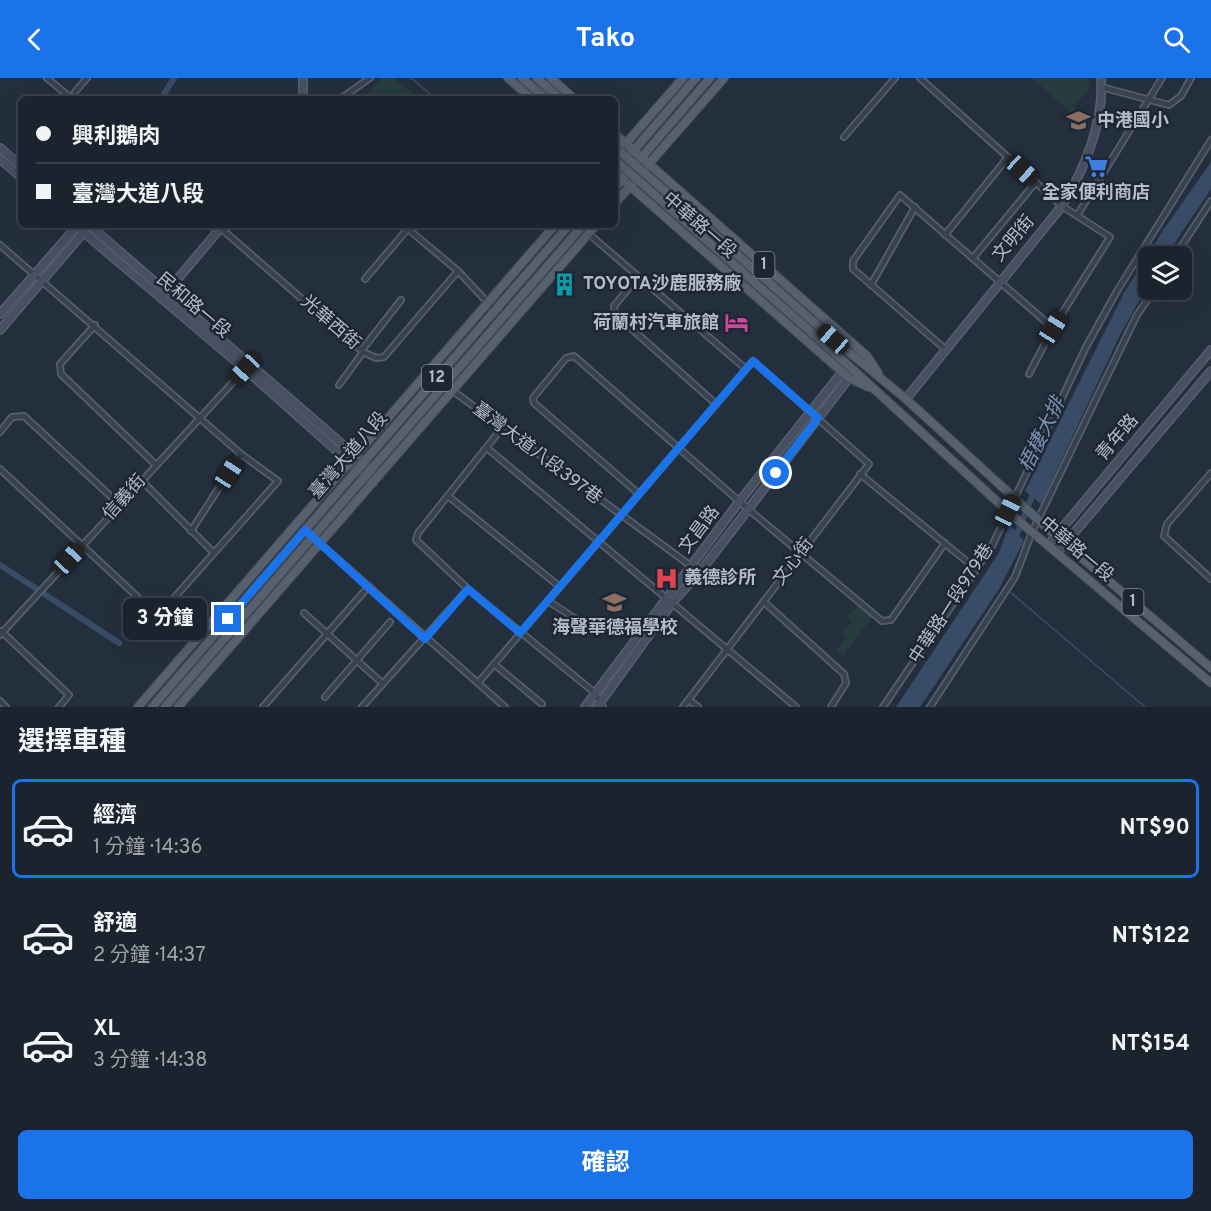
<!DOCTYPE html>
<html lang="zh-TW">
<meta charset="utf-8">
<style>
:root{--surface:#1b232e;--page:#242b36;--text:#f1f3f6;--muted:#a0a4aa;--line:#39404a;--accent:#1a73e8}
body{margin:0;font-family:Overpass,"Noto Sans TC",sans-serif;background:var(--page);color:var(--text);height:100vh;display:flex;flex-direction:column;font-size:22px;white-space:nowrap}
*{box-sizing:border-box;margin:0}
p{font-size:20px;color:var(--muted)}
.icon{flex:none;width:33px;height:33px;fill:none;stroke:currentColor;stroke-width:2;stroke-linecap:round;stroke-linejoin:round}
.map{position:relative;height:629px;overflow:hidden}
.drawer{display:flex;flex-direction:column;background:var(--surface);flex:1}
.drawer>*{flex:none}
.guide{position:absolute;left:18px;top:18px;width:600px;height:132px;border-radius:9px;box-shadow:0 6px 24px #0002,0 0 0 2px var(--line);display:grid;align-content:center;height:132px;padding:0 18px;background:var(--surface)}
.tools{position:absolute;left:1138px;top:168px;display:grid;gap:12px}
.tools a{display:grid;place-items:center;width:54px;height:54px;border-radius:9px;background:var(--surface);box-shadow:0 6px 24px #0002,0 0 0 2px var(--line);font-size:30px}
.end{position:absolute;width:27px;height:27px;margin:-14px;border:8px solid #1a73e8;background:#fff;box-shadow:0 0 0 3px #fff}
.from{border-radius:50%}
.bubble{position:absolute;height:42px;border-radius:9px;background:var(--surface);box-shadow:0 6px 24px #0002,0 0 0 2px var(--line);font-size:20px;font-weight:700;line-height:42px;text-align:center}
.car{position:absolute;width:18px;height:36px;margin:-18px -9px;border-radius:8px;box-shadow:0 0 4px 2px #0007;background:linear-gradient(#222 24%,#8ab4d8 0 40%,#222 0 76%,#8ab4d8 0 86%,#222 0)}
.guide b{display:flex;align-items:center;gap:21px;height:57px;font-size:22px}
.guide b+b{border-top:2px solid var(--line)}
.guide i{width:15px;height:15px;background:var(--text)}
ul{padding:0;list-style:none}
li{display:flex;align-items:center;gap:18px;height:99px;margin:0 12px 9px;padding:0 6px;border:3px solid transparent;border-radius:9px}
li div{flex:1}
li b{display:block;font-size:22px}
li em{font-style:normal;font-weight:700}
li.on{border-color:var(--accent)}
li>.icon{width:54px;height:54px;stroke-width:1.5}
h2{padding:0 18px;font-size:27px;line-height:72px}
.button{display:flex;gap:12px;margin-top:auto;padding:12px 18px}
.button a{flex:1;height:69px;border-radius:9px;background:var(--accent);color:#fff;font-size:24px;font-weight:700;line-height:69px;text-align:center}
header{display:flex;justify-content:space-between;align-items:center;height:78px;padding:0 18px;background:var(--accent);color:#fff;font-size:27px;font-weight:700}
.map>svg:first-child{display:block}
</style>
<header><svg class="icon" aria-label="back" viewBox="0 0 24 24"><path d="M15 5l-7 7 7 7"/></svg>Tako<svg class="icon" aria-label="search" viewBox="0 0 24 24"><circle cx="10" cy="10" r="6"/><path d="M15 15l6 6"/></svg></header>
<div class="map">
<svg width="1211" height="629" viewBox="0 0 1211 629">
<rect width="100%" height="100%" fill="#242f3e"/>
<g fill="#263c3f">
<path d="M381,0H394L419,21H362Z"/>
<path d="M1032,0H1090L1088,14L1072,28L1087,41L1084,46Z"/>
<path d="M858,528L873,538L843,578L836,573L846,559L842,555L852,543L847,538Z"/>
</g>
<g fill="#394c67">
<path d="M1211,84V111L1166,178H1149V205L1119,259L1041,426L1025,413L1124,215L1164,151Z"/>
<path d="M1009,446L1024,463L999,511L920,629H896L999,475Z"/>
</g>
<g fill="none" stroke-linecap="round" stroke-linejoin="round">
<g stroke="#394c67" stroke-width="1.5">
<path d="M411,0L436,21"/>
<path d="M1009,513L1145,629"/>
</g>
<g stroke="#394c67" stroke-width="6">
<path d="M161,21L174,0"/>
<path d="M1014,463L1035,411"/>
<path d="M0,487L119,565"/>
</g>
<defs>
<g id="street">
<path d="M47,0L72,21"/>
<path d="M920,0L1062,128L1110,159L1053,250L1029,296"/>
<path d="M1101,9L1169,27L1181,18L1191,0"/>
<path d="M75,14L87,0"/>
<path d="M340,21L370,0"/>
<path d="M844,59L895,0"/>
<path d="M1078,136L1162,0"/>
<path d="M217,147L363,274L376,280L384,279L458,193"/>
<path d="M408,151L458,193L488,225L511,246"/>
<path d="M589,156L746,291"/>
<path d="M945,157L1008,79"/>
<path d="M0,167L241,376L278,403L158,538L0,391"/>
<path d="M1175,178L1211,123"/>
<path d="M973,180L1036,104"/>
<path d="M638,199L614,228L615,236L716,326"/>
<path d="M365,201L411,147"/>
<path d="M871,207L915,129"/>
<path d="M95,247L60,286L61,296L155,386"/>
<path d="M945,271L853,191V183L900,117L1053,250"/>
<path d="M362,272L401,222"/>
<path d="M451,300L453,313L691,488"/>
<path d="M339,307L363,274"/>
<path d="M502,350L418,455L416,462L468,511L595,615L603,629"/>
<path d="M0,354L12,339L24,338L119,426"/>
<path d="M487,370L796,629"/>
<path d="M1211,395L1167,446L1164,458L1211,501"/>
<path d="M860,396L976,491"/>
<path d="M141,402L214,475"/>
<path d="M639,416L534,325L533,320L566,280L574,278L748,431L882,543L891,542L945,465"/>
<path d="M448,418L560,509"/>
<path d="M297,445L505,629"/>
<path d="M191,453L241,376"/>
<path d="M548,523L590,550"/>
<path d="M764,524L844,596L846,605L831,629"/>
<path d="M304,535L382,605"/>
<path d="M1,553L69,617L59,629"/>
<path d="M0,557L247,289"/>
<path d="M494,586L542,626"/>
<path d="M478,605L753,283L869,386L683,629"/>
<path d="M325,619L390,544"/>
<path d="M689,622L698,629"/>
<path d="M0,623L6,629"/>
<path d="M263,629L369,508"/>
<path d="M362,629L468,511"/>
<path d="M883,629L992,468L1086,269L1117,213L1211,62"/>
<path d="M930,629L1015,499L1032,454L1096,321L1137,237L1154,212"/>
</g>
<g id="secondary">
<path d="M303,21V0"/>
<path d="M0,70L21,88"/>
<path d="M0,81L21,99"/>
<path d="M75,147L245,291L373,405"/>
<path d="M89,147L379,398"/>
<path d="M165,216L223,147"/>
<path d="M0,236L78,147"/>
<path d="M0,252L84,154V151"/>
<path d="M906,321L1062,128C1085,90 1104,45 1101,0"/>
<path d="M1048,467L1211,272"/>
<path d="M1057,475L1211,293"/>
<path d="M585,629L739,424L842,294"/>
<path d="M597,629L672,525L700,494L849,300"/>
</g>
<g id="primary">
<path d="M508,0L532,21"/>
<path d="M522,0L546,21"/>
<path d="M537,0L560,21"/>
<path d="M551,0L574,21"/>
<path d="M615,56L867,278L878,295"/>
<path d="M615,78L683,0"/>
<path d="M647,88L724,0"/>
<path d="M617,92L696,0"/>
<path d="M615,95L849,300L868,309"/>
<path d="M615,110L710,0"/>
<path d="M615,125L634,104"/>
<path d="M833,261L906,321L1056,458L1211,590"/>
<path d="M827,268L1013,438L1211,605"/>
<path d="M138,629L555,147"/>
<path d="M152,629L569,147"/>
<path d="M165,629L583,147"/>
<path d="M178,629L596,147"/>
</g>
</defs>
<use href="#street" stroke="#565f6c" stroke-width="8"/>
<use href="#secondary" stroke="#565f6c" stroke-width="10"/>
<use href="#primary" stroke="#414a57" stroke-width="10"/>
<use href="#street" stroke="#38414e" stroke-width="4.5"/>
<use href="#secondary" stroke="#465061" stroke-width="7"/>
<use href="#primary" stroke="#56606e" stroke-width="8"/>
<defs>
<g id="primary-bridge">
<path d="M615,69L833,261"/>
<path d="M615,82L827,268"/>
</g>
</defs>
<use href="#primary-bridge" stroke="#414a57" stroke-width="10" stroke-linecap="butt"/>
<use href="#primary-bridge" stroke="#56606e" stroke-width="8"/>
</g>
<g fill="none" stroke-linecap="round" stroke-linejoin="round">
<path stroke="#1a73e8" stroke-width="8" d="M228,541L305,452L425,561L468,511L520,555L753,283L818,340L776,395"/>
</g>
<defs>
<symbol id="school-bare" viewBox="-9 -9 18 18"><path d="M0-5L7-2L0 1L-7-2ZM-4 1L0 2.5L4 1V4Q0 6-4 4Z" fill="#8d6e63" stroke="#1d2633" stroke-width="2.5" paint-order="stroke"/></symbol>
<symbol id="supermarket-bare" viewBox="-9 -9 18 18"><path d="M-6-5.5h2.5l.6 2H6L4.5 2H-2.5L-4.4-4H-6ZM-1.5 3.2a1.3 1.3 0 1 0 .1 0ZM3 3.2a1.3 1.3 0 1 0 .1 0Z" fill="#3f7fe0" stroke="#1d2633" stroke-width="2.5" paint-order="stroke"/></symbol>
<symbol id="building-bare" viewBox="-9 -9 18 18"><path d="M-4-6H4V6H1V3H-1V6H-4ZM-2.5-4.3h1.7v1.8h-1.7ZM.8-4.3h1.7v1.8H.8ZM-2.5-1h1.7V.8h-1.7ZM.8-1h1.7V.8H.8Z" fill="#0f9aa8" stroke="#1d2633" stroke-width="2.5" paint-order="stroke"/></symbol>
<symbol id="hotel-bare" viewBox="-9 -9 18 18"><path d="M-6-4.5h1.5V1H6V5H4.5V3h-9V5H-6ZM-4 0a1.8 1.8 0 1 1 3.6 0ZM.5 0V-2.5h3Q6-2.5 6 0Z" fill="#d1479c" stroke="#1d2633" stroke-width="2.5" paint-order="stroke"/></symbol>
<symbol id="hospital-bare" viewBox="-9 -9 18 18"><path d="M-5-5h3v3.5h4V-5h3V5h-3V1.5h-4V5h-3Z" fill="#e0444e" stroke="#1d2633" stroke-width="2.5" paint-order="stroke"/></symbol>
</defs>
<g fill-rule="evenodd">
<use href="#school-bare" x="1062" y="26" width="33" height="33"/>
<use href="#supermarket-bare" x="1080" y="72" width="33" height="33"/>
<use href="#building-bare" x="548" y="190" width="33" height="33"/>
<use href="#hotel-bare" x="720" y="228" width="33" height="33"/>
<use href="#hospital-bare" x="650" y="484" width="33" height="33"/>
<use href="#school-bare" x="598" y="508" width="33" height="33"/>
</g>
<g text-anchor="middle" dominant-baseline="central" stroke-width="5" stroke-linejoin="round" paint-order="stroke">
<g fill="#1d2633" stroke="#878f9c" stroke-width="1.5">
<rect x="753.5" y="174" width="21" height="26" rx="4.5"/>
<rect x="422" y="287" width="30" height="26" rx="4.5"/>
<rect x="1122.5" y="511" width="21" height="26" rx="4.5"/>
</g>
<g font-size="16" font-weight="bold" fill="#b4bcc9">
<text x="764" y="187">1</text>
<text x="437" y="300">12</text>
<text x="1133" y="524">1</text>
</g>
<g font-size="18" font-weight="bold" fill="#b4bcc9" stroke="#1d2633" text-anchor="start">
<text x="1097" y="43">中港國小</text>
<text x="1096" y="115" text-anchor="middle">全家便利商店</text>
<text x="583" y="206">TOYOTA沙鹿服務廠</text>
<text x="719" y="245" text-anchor="end">荷蘭村汽車旅館</text>
<text x="684" y="500">義德診所</text>
<text x="615" y="550" text-anchor="middle">海聲華德福學校</text>
</g>
<g font-size="18" fill="#b4bcc9" stroke="#1d2633">
<text transform="translate(699 148) rotate(41)">中華路一段</text>
<text transform="translate(1014 161) rotate(-50)">文明街</text>
<text transform="translate(193 228) rotate(40)">民和路一段</text>
<text transform="translate(330 245) rotate(41)">光華西街</text>
<text transform="translate(1118 360) rotate(-50)">青年路</text>
<text transform="translate(537 376) rotate(37)">臺灣大道八段397巷</text>
<text transform="translate(349 378) rotate(-49)">臺灣大道八段</text>
<text transform="translate(125 420) rotate(-48)">信義街</text>
<text transform="translate(700 452) rotate(-53)">文昌路</text>
<text transform="translate(1076 472) rotate(40)">中華路一段</text>
<text transform="translate(794 484) rotate(-53)">文心街</text>
<text transform="translate(952 526) rotate(-57)">中華路一段979巷</text>
</g>
<g font-size="20" font-style="italic" fill="#7c92b1" stroke="#1d2633">
<text transform="translate(1043 357) rotate(-64)">梧棲大排</text>
</g>
</g>
</svg>
<div class="tools">
<a><svg class="icon" aria-label="layers" viewBox="0 0 24 24"><path d="M12 4l9 5-9 5-9-5zM3 14l9 5 9-5"/></svg></a>
</div>
<i class="end from" style="left:776px;top:395px"></i>
<i class="end" style="left:228px;top:541px"></i>
<div class="bubble" style="left:123px;top:520px;width:84px">3 分鐘</div>
<i class="car" style="left:1022px;top:92px;rotate:132deg"></i>
<i class="car" style="left:1053px;top:250px;rotate:32deg"></i>
<i class="car" style="left:833px;top:261px;rotate:311deg"></i>
<i class="car" style="left:245px;top:291px;rotate:223deg"></i>
<i class="car" style="left:229px;top:395px;rotate:33deg"></i>
<i class="car" style="left:1008px;top:433px;rotate:25deg"></i>
<i class="car" style="left:69px;top:481px;rotate:43deg"></i>
<div class="guide">
<b><i class="from"></i>興利鵝肉</b>
<b><i></i>臺灣大道八段</b>
</div>
</div>
<section class="drawer">
<h2>選擇車種</h2>
<ul>
<li class="on"><svg class="icon" aria-label="car" viewBox="0 0 24 24"><path d="M5 17H2v-5l4-1 3-4h7l3 4 3 1v5h-3M9 17h6M6 11h13"/><circle cx="7" cy="17" r="2"/><circle cx="17" cy="17" r="2"/></svg><div><b>經濟</b><p>1 分鐘 · 14:36</p></div><em>NT$90</em></li>
<li><svg class="icon" aria-label="car" viewBox="0 0 24 24"><path d="M5 17H2v-5l4-1 3-4h7l3 4 3 1v5h-3M9 17h6M6 11h13"/><circle cx="7" cy="17" r="2"/><circle cx="17" cy="17" r="2"/></svg><div><b>舒適</b><p>2 分鐘 · 14:37</p></div><em>NT$122</em></li>
<li><svg class="icon" aria-label="car" viewBox="0 0 24 24"><path d="M5 17H2v-5l4-1 3-4h7l3 4 3 1v5h-3M9 17h6M6 11h13"/><circle cx="7" cy="17" r="2"/><circle cx="17" cy="17" r="2"/></svg><div><b>XL</b><p>3 分鐘 · 14:38</p></div><em>NT$154</em></li>
</ul>
<div class="button"><a>確認</a></div>
</section>
